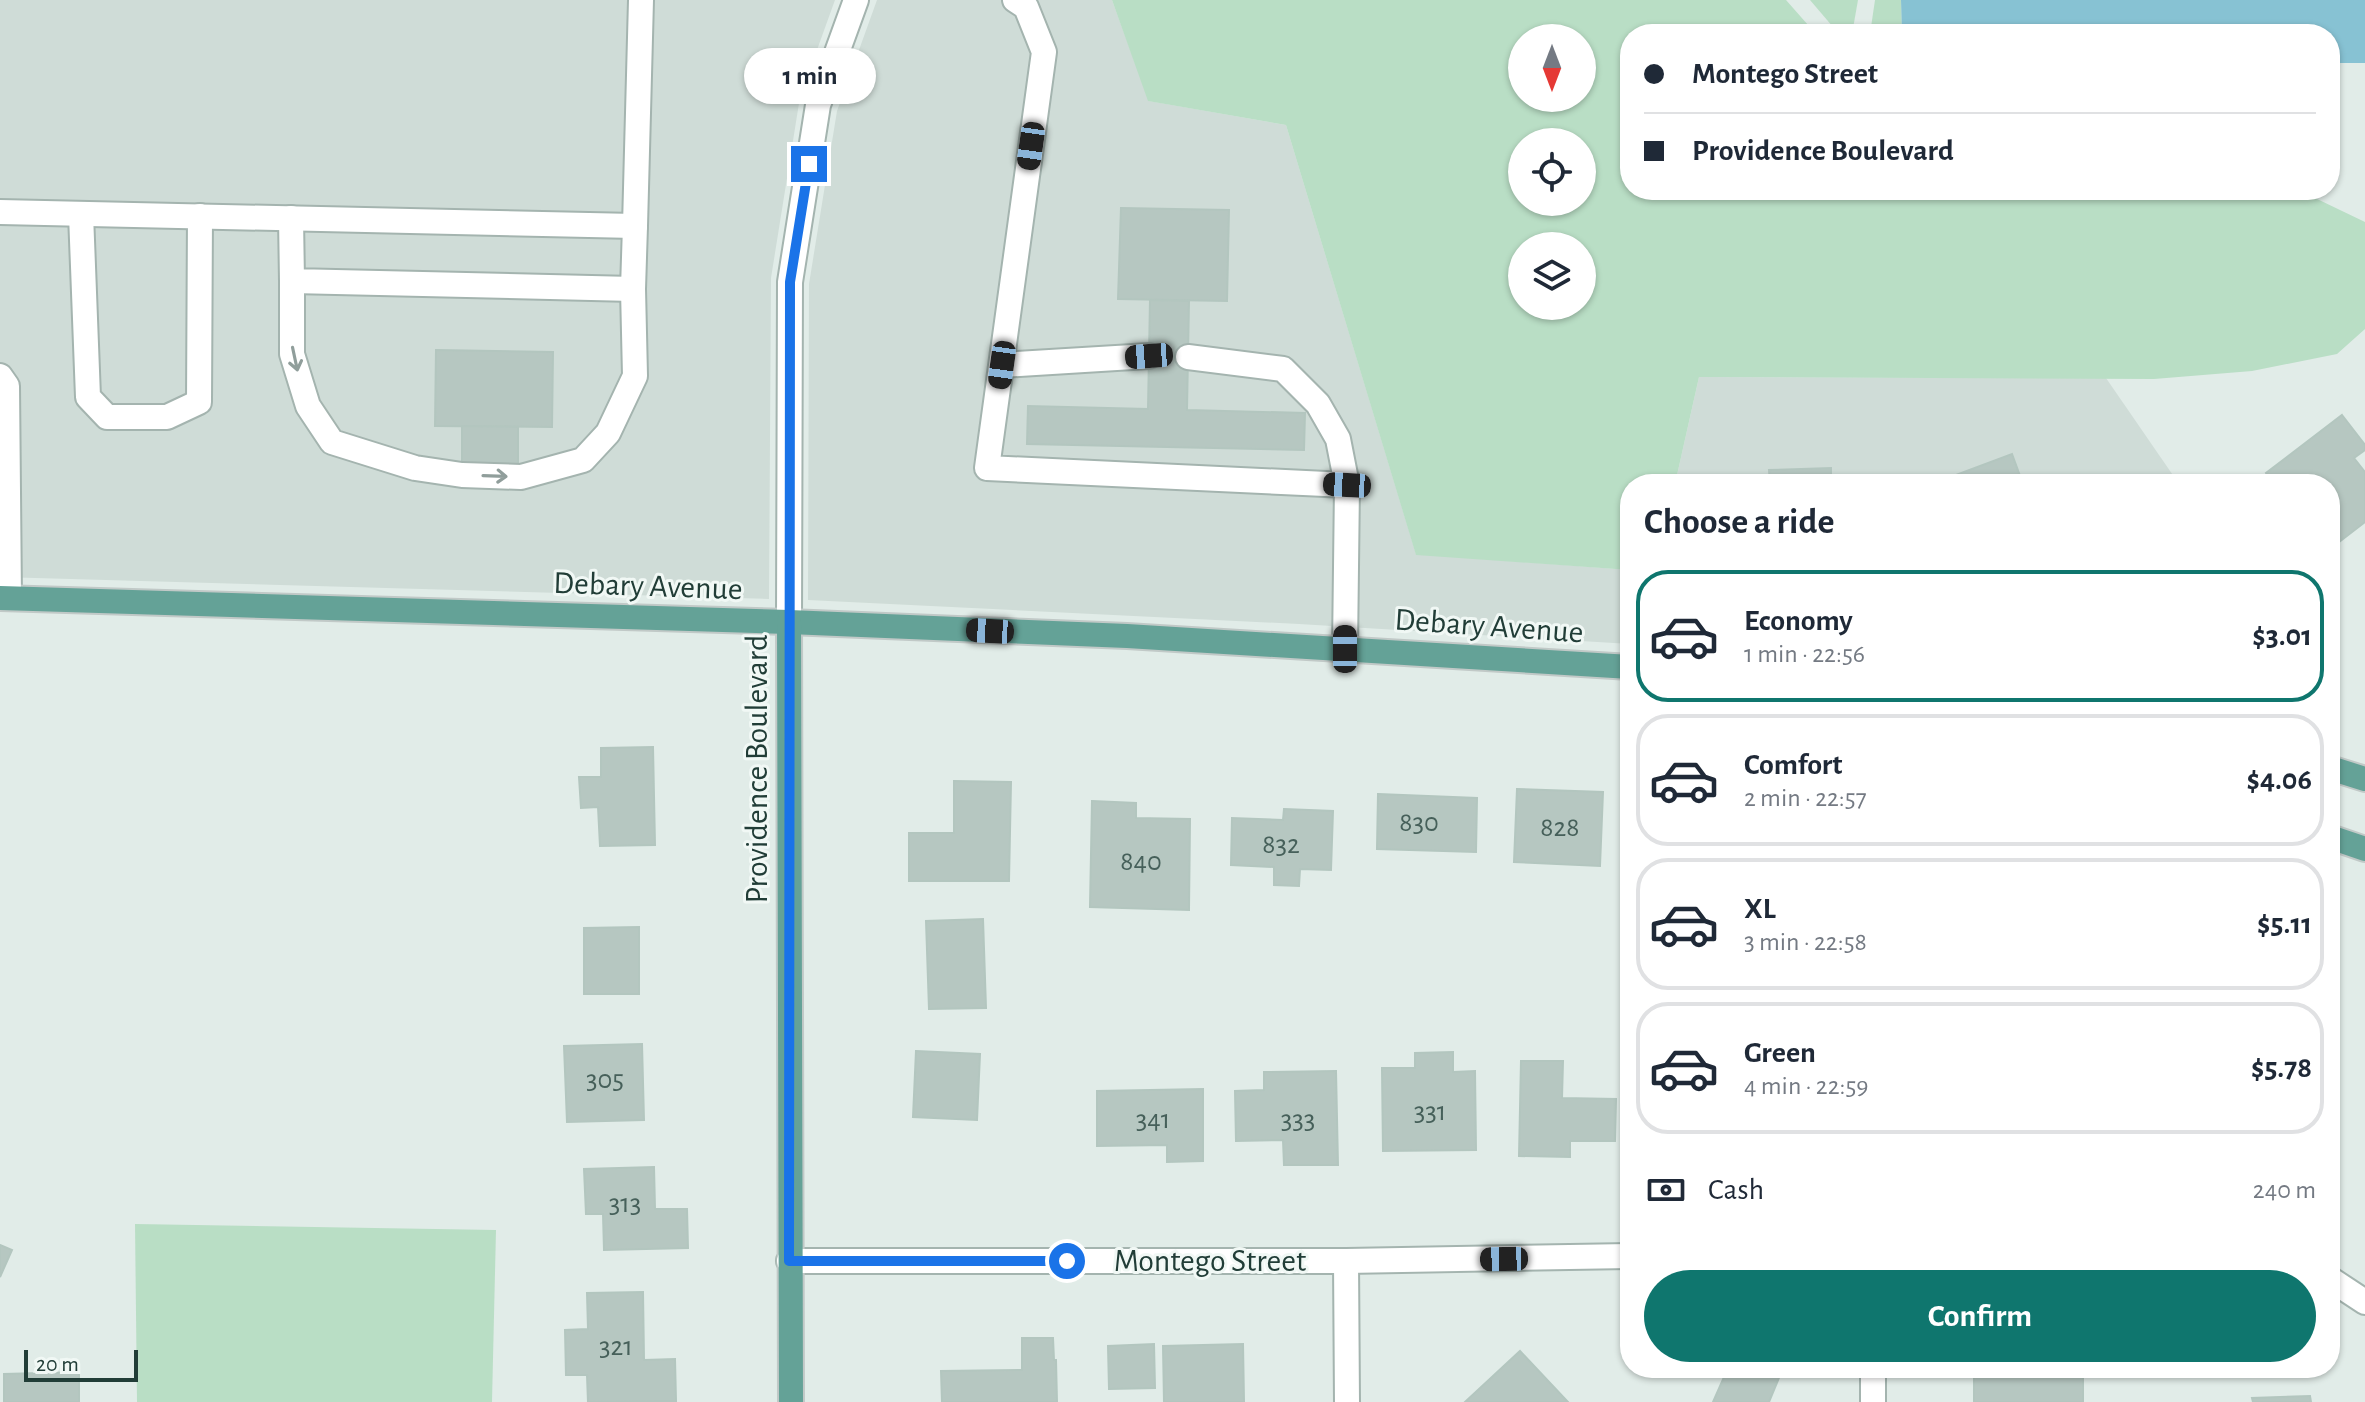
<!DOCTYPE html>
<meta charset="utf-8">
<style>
:root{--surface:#fff;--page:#f2f2f3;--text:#1f2937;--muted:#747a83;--line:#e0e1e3;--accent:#0f766e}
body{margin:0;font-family:"Alegreya Sans",sans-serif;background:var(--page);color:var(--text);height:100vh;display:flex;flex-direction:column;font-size:30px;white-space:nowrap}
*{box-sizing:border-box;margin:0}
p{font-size:26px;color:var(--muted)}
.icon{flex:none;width:44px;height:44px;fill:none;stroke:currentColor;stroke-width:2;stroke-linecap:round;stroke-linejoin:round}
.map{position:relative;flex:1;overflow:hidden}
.side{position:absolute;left:1620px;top:474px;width:720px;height:904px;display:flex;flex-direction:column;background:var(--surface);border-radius:32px;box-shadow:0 2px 6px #0004}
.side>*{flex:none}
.banner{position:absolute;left:1620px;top:24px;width:720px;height:176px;border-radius:32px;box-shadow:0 2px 6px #0004;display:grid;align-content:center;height:176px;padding:0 24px;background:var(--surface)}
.needle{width:52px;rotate:180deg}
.controls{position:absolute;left:1508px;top:24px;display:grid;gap:16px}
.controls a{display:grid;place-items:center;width:88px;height:88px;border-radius:50%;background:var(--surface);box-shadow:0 2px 6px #0004;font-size:40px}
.scale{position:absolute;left:24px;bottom:20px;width:114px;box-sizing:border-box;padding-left:8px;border:4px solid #213d37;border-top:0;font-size:22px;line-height:28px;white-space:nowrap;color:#213d37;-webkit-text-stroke:6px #f1f8f5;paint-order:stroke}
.end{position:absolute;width:36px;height:36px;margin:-18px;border:10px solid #1a73e8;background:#fff;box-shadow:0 0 0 4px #fff}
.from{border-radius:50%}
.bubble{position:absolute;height:56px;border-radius:28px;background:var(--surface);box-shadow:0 2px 6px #0004;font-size:26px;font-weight:700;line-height:56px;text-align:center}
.car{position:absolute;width:24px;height:48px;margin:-24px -12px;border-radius:10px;box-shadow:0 0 6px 2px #0007;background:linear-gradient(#222 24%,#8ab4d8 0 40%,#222 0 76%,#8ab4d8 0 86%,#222 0)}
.banner b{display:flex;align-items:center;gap:28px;height:76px;font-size:30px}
.banner b+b{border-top:2px solid var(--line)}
.banner i{width:20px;height:20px;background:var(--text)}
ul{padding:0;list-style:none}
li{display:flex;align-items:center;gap:24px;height:132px;margin:0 16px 12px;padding:0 8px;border:4px solid var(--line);border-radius:32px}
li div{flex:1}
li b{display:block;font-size:30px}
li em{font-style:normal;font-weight:700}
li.active{border-color:var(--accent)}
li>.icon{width:72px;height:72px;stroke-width:1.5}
h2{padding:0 24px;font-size:36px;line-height:96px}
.pay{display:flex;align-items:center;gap:20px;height:88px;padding:0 24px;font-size:30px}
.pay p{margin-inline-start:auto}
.action{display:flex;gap:16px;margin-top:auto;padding:16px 24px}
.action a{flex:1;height:92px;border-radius:48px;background:var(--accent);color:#fff;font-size:32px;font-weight:700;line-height:92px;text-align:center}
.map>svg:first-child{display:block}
</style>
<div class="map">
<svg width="2365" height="1402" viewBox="0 0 2365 1402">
<rect width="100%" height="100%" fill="#e1ece8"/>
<g fill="#cfdcd7">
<path d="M0,0H835L800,97L771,278L769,599L0,577Z"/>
<path d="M877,0H1112L1149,101L1286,125L1416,554L1630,570V644L1299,624L808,600L809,284L837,111Z"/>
<path d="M1699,377L2106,378L2179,484H1675Z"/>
</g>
<g fill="#b9dec5" fill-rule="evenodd">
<path d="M1112,0H1786L1816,34H1630V190H2190L2237,198H2315L2365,222V329L2337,354L2252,371L2154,379L1699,377L1675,484H1630V570L1416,555L1286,125L1148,101ZM1522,38H1582V98H1522ZM1582,142V202H1522V142ZM1582,246V306H1522V246Z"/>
<path d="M1810,0H1858L1852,34H1839Z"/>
<path d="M1875,0H1901L1902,34H1870Z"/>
<path d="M135,1224L496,1230L492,1402H137Z"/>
</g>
<path fill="#87c2d3" d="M1901,0H2365V63H2330V34H1902Z"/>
<g fill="#b6c7c1" stroke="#b3c6bf" stroke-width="2">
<path d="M1121,208L1229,210L1227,301L1118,299Z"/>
<path d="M1150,300L1189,301L1187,410L1305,413L1304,450L1027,444L1028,406L1148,409Z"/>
<path d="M436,350L553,352L552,427L435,426Z"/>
<path d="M2342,415L2365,445V450L2354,458L2365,472V522L2330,549V484H2274L2266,473Z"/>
<path d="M462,426L518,427V468H462Z"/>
<path d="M2012,454L2023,484H1932Z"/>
<path d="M1831,468V484H1770L1769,470Z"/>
<path d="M653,747L655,845L600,846L598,807L581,808L579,777H601V748Z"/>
<path d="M954,781L1011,782L1009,881H909V833H954Z"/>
<path d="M1517,789L1603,792L1600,866L1514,862Z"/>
<path d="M1378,794L1477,798L1476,852L1377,849Z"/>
<path d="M1092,801L1136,803V818L1190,819L1189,910L1090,907Z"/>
<path d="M1284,809L1333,811L1331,870L1300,869L1299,886L1274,885V867L1231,865L1232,818L1283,820Z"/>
<path d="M983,919L986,1008L929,1009L926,921Z"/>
<path d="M639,927V994H584V928Z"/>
<path d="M642,1044L644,1120L567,1122L564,1046Z"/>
<path d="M916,1051L980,1054L977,1120L913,1117Z"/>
<path d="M1453,1052V1072L1475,1071L1476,1150L1383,1151L1382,1068H1415V1053Z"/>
<path d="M1521,1061H1563L1562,1098L1616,1099L1615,1141H1570V1157L1519,1156Z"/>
<path d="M1336,1071L1338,1165H1284L1283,1140L1236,1141L1235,1091L1264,1090V1072Z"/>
<path d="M1203,1089V1161L1167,1162V1145L1097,1146V1091Z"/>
<path d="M654,1167L655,1209H687L688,1248L604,1250L603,1214H586L584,1169Z"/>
<path d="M0,1245L12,1250L0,1277Z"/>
<path d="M643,1292L644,1360L675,1359L676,1401L588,1402L587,1375H566L565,1330L588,1329L587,1293Z"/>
<path d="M1022,1338H1053L1054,1360H1056L1057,1402H942L941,1371L1022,1370Z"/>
<path d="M1154,1344L1155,1388L1109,1389L1108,1346Z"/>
<path d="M1243,1344L1244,1402H1164L1163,1346Z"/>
<path d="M1520,1351L1568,1402H1465Z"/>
<path d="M1728,1368H1783L1769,1402H1713Z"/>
<path d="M1974,1368H2027V1377H2083V1402H1974Z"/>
<path d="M79,1372V1402H4V1374Z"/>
<path d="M2310,1396L2311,1402H2253L2252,1398Z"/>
</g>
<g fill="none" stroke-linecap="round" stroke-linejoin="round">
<path stroke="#bbc9c5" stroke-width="24" stroke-dasharray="24 12" stroke-linecap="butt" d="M1149,356L1188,357"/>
<defs>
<g id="minor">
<path d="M1015,0L1026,7L1044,52L987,468L1347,485"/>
<path d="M0,212L635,226L641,0"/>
<path d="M81,214L88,397L107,417H167L199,402L200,216"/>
<path d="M291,218L292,281L633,289L635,226"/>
<path d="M292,281V354L308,406L332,442L415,468L462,475L521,477L583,460L608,433L635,376L633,289"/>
<path d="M1188,357L1283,369L1318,404L1338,439L1347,485L1345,649"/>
<path d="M1002,365L1149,356"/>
<path d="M0,376L7,386L9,598"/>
<path d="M789,622L790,282L818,105L856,0"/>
<path d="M789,1261H1346L1630,1256"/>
<path d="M1346,1261L1347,1402"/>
<path d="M2330,1279L2365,1302"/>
<path d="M1873,1402V1368"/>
</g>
<g id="major">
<path d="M0,598L789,622L1127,636L1630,667"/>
<path d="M789,622L791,1402"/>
<path d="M2330,768L2365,779"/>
<path d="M2330,837L2365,849"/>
</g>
</defs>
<use href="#minor" stroke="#a4b4af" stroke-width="28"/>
<use href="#major" stroke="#c1c9c7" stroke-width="28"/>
<use href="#minor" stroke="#fff" stroke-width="24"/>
<use href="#major" stroke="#64a297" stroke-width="24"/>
</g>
<defs><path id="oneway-shaft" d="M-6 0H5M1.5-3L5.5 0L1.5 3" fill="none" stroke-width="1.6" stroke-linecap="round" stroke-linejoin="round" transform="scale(2)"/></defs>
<g stroke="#909e9b">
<use href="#oneway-shaft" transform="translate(295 359) rotate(78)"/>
<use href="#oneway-shaft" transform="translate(495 476) rotate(2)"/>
</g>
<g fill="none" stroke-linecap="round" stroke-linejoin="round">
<path stroke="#1a73e8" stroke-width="10" d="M809,164L790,282L789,1261H1067"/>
</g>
<g text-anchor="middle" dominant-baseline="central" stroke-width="6" stroke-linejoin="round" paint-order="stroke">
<g font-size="28" fill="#46605a">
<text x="1419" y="823">830</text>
<text x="1560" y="828">828</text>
<text x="1281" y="845">832</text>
<text x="1141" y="862">840</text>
<text x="605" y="1080">305</text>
<text x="1430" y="1112">331</text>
<text x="1153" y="1120">341</text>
<text x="1298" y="1120">333</text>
<text x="625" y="1204">313</text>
<text x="616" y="1347">321</text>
</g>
<g font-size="32" fill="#213d37" stroke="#f1f8f5">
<text transform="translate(648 586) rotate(2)">Debary Avenue</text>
<text transform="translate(1489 626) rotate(4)">Debary Avenue</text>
<text transform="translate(757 769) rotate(-90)">Providence Boulevard</text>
<text x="1210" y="1261">Montego Street</text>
</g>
</g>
</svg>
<div class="controls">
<a><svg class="needle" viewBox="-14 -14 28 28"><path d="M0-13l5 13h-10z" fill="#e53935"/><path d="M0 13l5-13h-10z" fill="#747a83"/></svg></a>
<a><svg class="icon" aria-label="locate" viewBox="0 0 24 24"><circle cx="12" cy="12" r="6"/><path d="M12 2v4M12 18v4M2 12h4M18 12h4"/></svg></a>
<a><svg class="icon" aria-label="layers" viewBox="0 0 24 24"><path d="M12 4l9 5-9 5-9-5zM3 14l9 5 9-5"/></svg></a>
</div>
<div class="scale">20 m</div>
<i class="end from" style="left:1067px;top:1261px"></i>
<i class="end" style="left:809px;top:164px"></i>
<div class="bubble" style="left:744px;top:48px;width:132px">1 min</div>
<i class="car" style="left:1031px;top:146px;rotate:188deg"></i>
<i class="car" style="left:1149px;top:356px;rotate:266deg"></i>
<i class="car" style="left:1002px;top:365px;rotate:188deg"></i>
<i class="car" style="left:1347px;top:485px;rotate:273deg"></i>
<i class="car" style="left:990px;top:631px;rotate:273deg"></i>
<i class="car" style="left:1345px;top:649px;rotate:0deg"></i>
<i class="car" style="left:1504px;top:1259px;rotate:269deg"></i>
<div class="banner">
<b><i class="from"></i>Montego Street</b>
<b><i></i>Providence Boulevard</b>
</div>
<section class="side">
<h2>Choose a ride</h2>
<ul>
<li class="active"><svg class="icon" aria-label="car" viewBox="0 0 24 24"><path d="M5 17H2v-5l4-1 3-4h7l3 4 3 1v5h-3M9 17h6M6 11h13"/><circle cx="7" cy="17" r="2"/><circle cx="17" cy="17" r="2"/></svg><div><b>Economy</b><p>1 min · 22:56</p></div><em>$3.01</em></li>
<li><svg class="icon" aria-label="car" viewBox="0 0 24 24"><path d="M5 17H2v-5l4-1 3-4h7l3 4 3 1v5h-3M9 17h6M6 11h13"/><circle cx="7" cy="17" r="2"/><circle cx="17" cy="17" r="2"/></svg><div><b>Comfort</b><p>2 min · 22:57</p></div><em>$4.06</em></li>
<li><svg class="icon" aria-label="car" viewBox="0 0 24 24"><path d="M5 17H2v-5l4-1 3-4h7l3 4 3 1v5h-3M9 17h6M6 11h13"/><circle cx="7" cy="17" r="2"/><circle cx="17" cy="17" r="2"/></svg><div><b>XL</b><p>3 min · 22:58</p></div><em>$5.11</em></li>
<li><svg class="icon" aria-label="car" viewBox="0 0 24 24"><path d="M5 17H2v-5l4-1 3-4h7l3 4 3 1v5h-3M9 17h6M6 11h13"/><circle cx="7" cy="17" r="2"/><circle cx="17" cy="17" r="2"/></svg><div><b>Green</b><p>4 min · 22:59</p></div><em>$5.78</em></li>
</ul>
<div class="pay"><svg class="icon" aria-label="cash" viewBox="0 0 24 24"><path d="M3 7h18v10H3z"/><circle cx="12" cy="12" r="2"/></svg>Cash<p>240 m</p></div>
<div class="action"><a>Confirm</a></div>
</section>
</div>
